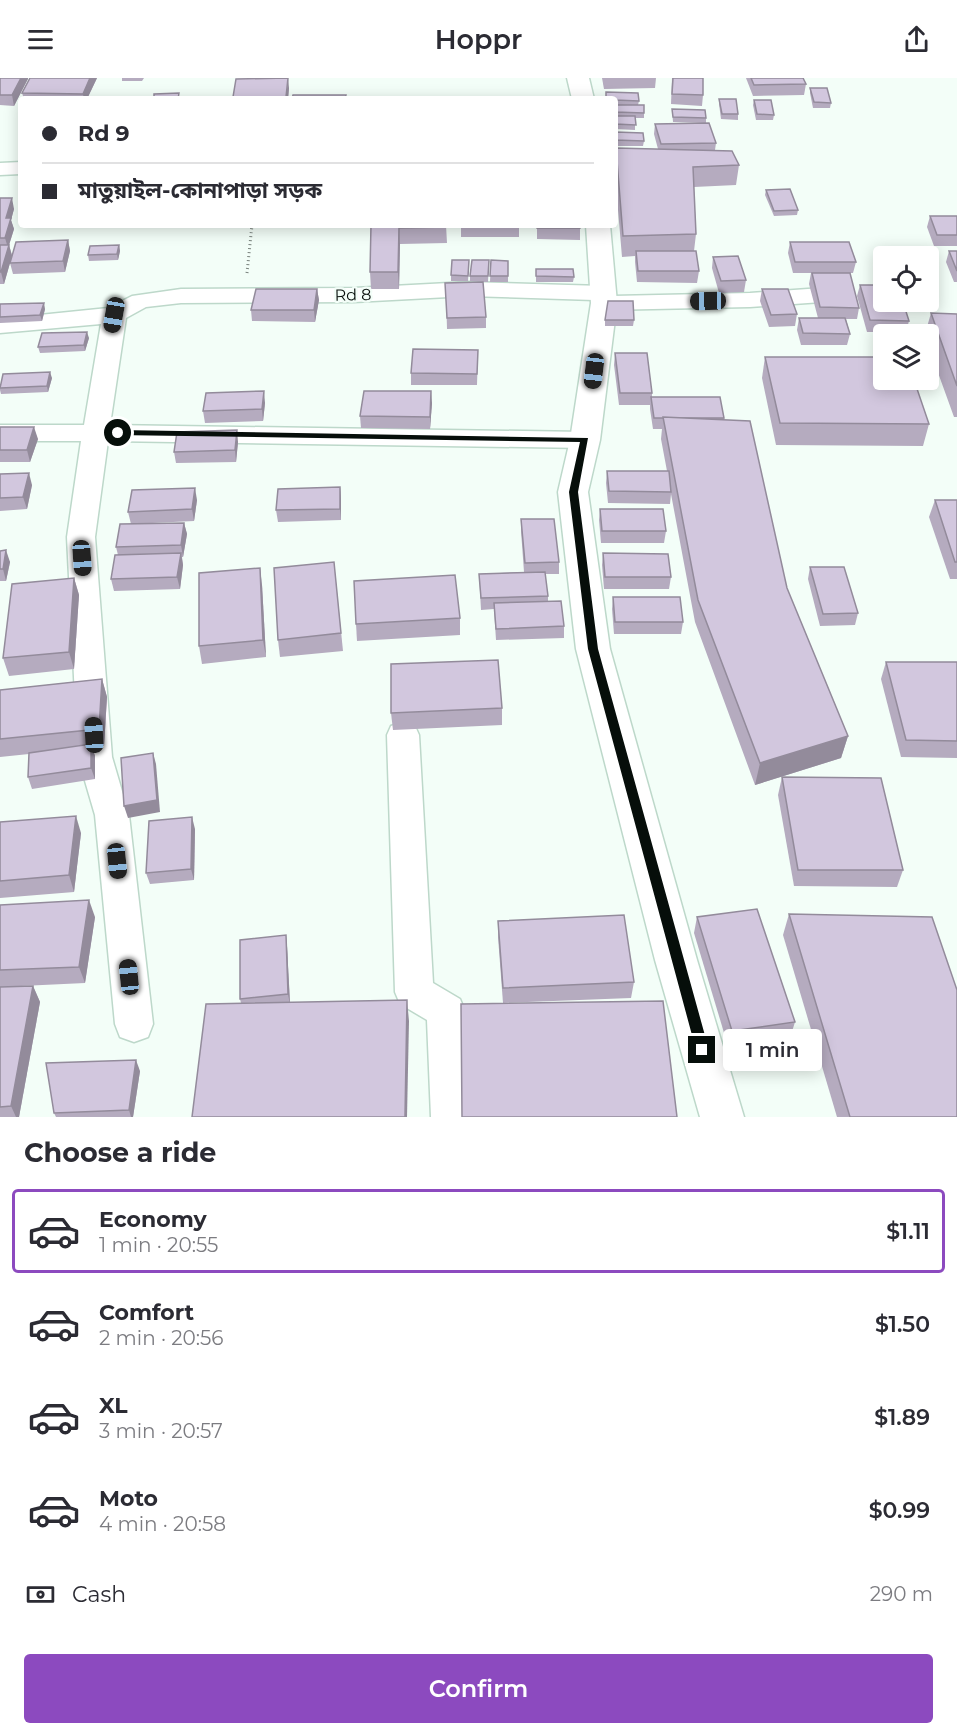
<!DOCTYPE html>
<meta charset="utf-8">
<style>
:root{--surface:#fff;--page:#f7f7f7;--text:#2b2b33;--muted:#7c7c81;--line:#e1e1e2;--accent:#8c4abf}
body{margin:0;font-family:Montserrat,"Noto Sans Bengali",sans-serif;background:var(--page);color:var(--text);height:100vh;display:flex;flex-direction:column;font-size:22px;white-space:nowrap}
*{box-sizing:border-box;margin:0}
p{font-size:20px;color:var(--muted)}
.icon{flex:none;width:33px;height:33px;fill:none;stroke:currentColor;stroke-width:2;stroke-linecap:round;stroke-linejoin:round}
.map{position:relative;height:1039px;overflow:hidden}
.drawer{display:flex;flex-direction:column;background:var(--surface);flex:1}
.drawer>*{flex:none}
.hud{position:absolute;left:18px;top:18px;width:600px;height:132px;border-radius:6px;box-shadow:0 3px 15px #0003;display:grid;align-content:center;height:132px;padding:0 24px;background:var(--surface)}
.tools{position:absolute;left:873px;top:168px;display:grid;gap:12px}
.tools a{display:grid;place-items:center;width:66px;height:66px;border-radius:6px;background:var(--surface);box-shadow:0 3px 15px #0003;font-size:30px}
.end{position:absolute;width:27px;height:27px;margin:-14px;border:8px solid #060e0a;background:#fff;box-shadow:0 0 0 3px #fff}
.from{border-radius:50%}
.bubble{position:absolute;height:42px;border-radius:6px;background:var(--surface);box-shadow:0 3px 15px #0003;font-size:20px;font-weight:600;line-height:42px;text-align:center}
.car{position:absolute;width:18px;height:36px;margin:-18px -9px;border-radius:8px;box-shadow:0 0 4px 2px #0007;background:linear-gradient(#222 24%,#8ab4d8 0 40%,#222 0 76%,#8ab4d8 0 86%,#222 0)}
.hud b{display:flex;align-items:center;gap:21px;height:57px;font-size:22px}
.hud b+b{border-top:2px solid var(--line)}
.hud i{width:15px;height:15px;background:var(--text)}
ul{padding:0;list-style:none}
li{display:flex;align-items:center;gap:18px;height:84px;margin:0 12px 9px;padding:0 12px;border:3px solid transparent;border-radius:6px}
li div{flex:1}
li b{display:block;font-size:22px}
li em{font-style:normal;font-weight:600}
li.current{border-color:var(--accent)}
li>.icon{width:54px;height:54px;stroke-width:1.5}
h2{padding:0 24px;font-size:27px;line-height:72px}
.pay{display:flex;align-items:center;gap:15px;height:66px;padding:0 24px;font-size:22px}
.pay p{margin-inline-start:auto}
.primary-button{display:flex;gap:12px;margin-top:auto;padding:12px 24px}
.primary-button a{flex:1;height:69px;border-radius:6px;background:var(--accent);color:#fff;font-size:24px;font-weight:600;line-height:69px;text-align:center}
header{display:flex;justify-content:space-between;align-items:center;height:78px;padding:0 24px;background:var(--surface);font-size:27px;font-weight:600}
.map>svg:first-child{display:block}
</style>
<header><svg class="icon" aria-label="menu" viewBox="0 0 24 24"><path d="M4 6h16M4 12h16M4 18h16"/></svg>Hoppr<svg class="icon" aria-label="share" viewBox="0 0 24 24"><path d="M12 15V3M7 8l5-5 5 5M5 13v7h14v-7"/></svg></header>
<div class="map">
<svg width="957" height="1039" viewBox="0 0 957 1039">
<rect width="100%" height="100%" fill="#f3fef8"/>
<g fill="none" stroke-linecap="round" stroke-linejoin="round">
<defs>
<g id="minor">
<path d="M21,84V96L0,97V85Z"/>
<path d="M468,204L603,208L611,210L615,215L613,218L750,215L836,209L844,211L848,216L844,221L836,223L750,229L604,232L596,230L592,225L594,222L468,218L354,224L181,225L146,229L126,240L110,347L585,354L594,356L598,362L594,368L585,370L108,363L95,459L112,679L129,737L153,946L148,959L134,964L120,959L115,946L95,737L78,679L67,459L81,363H0V347H84L101,246L0,255V241L108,230L132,218L181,211L354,210Z"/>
<path d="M403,644L415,648L419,657L433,905L460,921L465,933L471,1039H431L427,942L400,926L395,914L387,657L391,648Z"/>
</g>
<g id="secondary">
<path d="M567,0H589L594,21H572Z"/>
<path d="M586,147H610L617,225L600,362L588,414L610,571L697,882L744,1039H700L655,882L576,571L558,414L570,362L591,225Z"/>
</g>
</defs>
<use href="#minor" stroke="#bdd8ca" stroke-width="3"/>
<use href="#secondary" stroke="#bdd8ca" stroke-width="3"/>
<path stroke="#7a837e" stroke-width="3" stroke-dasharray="1 3" stroke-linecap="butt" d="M247,195L252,147"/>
<use href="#minor" fill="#fff" fill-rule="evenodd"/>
<use href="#secondary" fill="#fff" fill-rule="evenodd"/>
</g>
<g fill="#b5abbf">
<path d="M0,0H28L14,28L0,27Z"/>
<path d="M97,0L87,21H24L22,15Z"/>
<path d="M122,0H144L142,3H122Z"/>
<path d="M602,0H656L655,10L604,11Z"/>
<path d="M672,0H703V17L702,28L671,26Z"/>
<path d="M746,0H803L806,6L804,17L753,18Z"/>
<path d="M289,10L288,21H233V19Z"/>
<path d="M810,10L831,25L830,30H813L810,15Z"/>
<path d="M606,14L639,23L638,27L644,35V40H635V52L615,51V21H606Z"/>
<path d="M719,21L738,36V42L721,41L719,26Z"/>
<path d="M754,22L774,37L773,42H756L753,27Z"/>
<path d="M672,31L706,40V45L716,65L715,72L739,87L736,107L694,109L696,156L694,173L699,193L697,205L637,204L635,184V178L622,179L615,96L616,70L658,71L654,56L655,46L703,45L673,44Z"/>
<path d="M615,54L644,63L643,68H615Z"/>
<path d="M766,112L798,132L797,137L774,138L765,117Z"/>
<path d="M0,120L14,131L11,142L14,151L9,167L12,177L68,162L70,173L65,194L13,196L10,185L4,206H0Z"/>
<path d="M930,138H957V168H934L927,149Z"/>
<path d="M371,147H446L447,165L400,166L399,211H371L370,194Z"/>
<rect x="461" y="147" width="58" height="12"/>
<path d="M537,147H580V162L537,161Z"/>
<path d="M790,164L856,184L853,195H850L859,230L857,241H846L850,256L847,267H801L797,252L799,240H818L809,206L811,195H793L788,175Z"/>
<path d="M119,167L120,173L118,182L89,183L88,177Z"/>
<path d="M949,173H957V204H954L946,184Z"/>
<path d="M713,179L746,202L744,214L719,215L712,190Z"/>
<path d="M489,182L488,204H483L486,239V250L447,251L446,216L483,204L470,203V198Z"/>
<path d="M491,182L508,183V204H490Z"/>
<path d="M469,188L468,203H451V197Z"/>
<path d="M536,191L574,199L573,204H536Z"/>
<path d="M860,207L909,243L906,254H867L857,218Z"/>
<path d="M317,211L319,222L315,244L252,243L251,232Z"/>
<path d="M762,211L797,236L795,248L769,249L760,223Z"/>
<path d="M0,226L45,231L42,243L0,245Z"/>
<path d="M931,235L957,236V339H954L928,267V256H925Z"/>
<path d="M605,242H634L633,248H605Z"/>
<path d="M89,260L85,273L40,275L38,269Z"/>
<path d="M478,272L477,307H411V295Z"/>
<path d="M615,275L652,315V319L724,340V342L787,510L848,658L841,680L755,707L695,544L671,416L670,426L608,425L606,405L607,393H667L661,361L662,351H653L650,331V327H619L614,287Z"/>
<path d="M765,279L929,346L923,368L776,367L762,300Z"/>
<path d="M52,300L48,314L1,316L0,312V307Z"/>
<path d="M265,325L263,343L205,345L203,333Z"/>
<path d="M432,325L430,351L361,350L360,338Z"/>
<path d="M0,349L38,361L30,384H0Z"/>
<path d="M238,364L236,384L176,385L174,374Z"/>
<path d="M0,396L32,407L27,431L0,433Z"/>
<path d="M340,409L341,421V442L278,444L276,432Z"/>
<path d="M197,422L194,443L131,446L128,434Z"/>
<path d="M935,422H957V501H950L929,439Z"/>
<path d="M600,431L666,453L664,465H601L599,442Z"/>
<path d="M521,441L559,484V496H545L548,518V524L564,548V560L496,562L494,531L481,532L479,496L524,494L521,453Z"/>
<path d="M184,445L187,456L183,479H182L183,487L180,511L114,513L111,501L118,477L116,469Z"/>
<path d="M0,473L10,484L6,503H0Z"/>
<path d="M603,475L671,499L669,511H604L602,487Z"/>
<path d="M334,484L343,573L280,579L278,562Z"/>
<path d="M810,489L858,535L855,547L820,548L808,501Z"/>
<path d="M74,500L79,517L74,591L9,598L3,580Z"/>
<path d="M262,507L266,579L202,586L199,568Z"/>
<path d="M613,519L683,544L681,556H614L612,531Z"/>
<path d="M460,540V557L357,563L356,546Z"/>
<path d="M886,584H957V680L901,679L881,601Z"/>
<path d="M102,601L107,619L104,668L92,669L95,678V701L32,711L28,699L29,676L0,679V612Z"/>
<path d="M502,630V647L393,652L391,635Z"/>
<path d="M782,699L903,792L897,809L794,808L778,717Z"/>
<path d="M0,744L81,755L74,814L0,820Z"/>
<path d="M195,751L194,802L150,806L146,795Z"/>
<path d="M0,827L95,839L85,905L0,909Z"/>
<path d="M789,836L957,1039H837L783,857Z"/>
<path d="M697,839L795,944L790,960L728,968L694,855Z"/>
<path d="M498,843L634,904L631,920L503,925L498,859Z"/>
<path d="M286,857L287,868L290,924L409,943L241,925L240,921Z"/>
<path d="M33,908L40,924L19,1039H0V909Z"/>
<path d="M140,993L133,1039H56L54,1035Z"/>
</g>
<g fill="#938b9b">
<path d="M21,0H28V1L14,28L12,17Z"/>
<path d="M90,0H97L87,21H84L83,16Z"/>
<path d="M288,0L289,10L288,21H286Z"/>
<path d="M12,120L14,131L11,142L14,151L9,167L12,178L4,206L1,194L8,170L5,160L6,140Z"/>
<path d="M399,150L400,166L399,211L398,194Z"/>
<path d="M68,162L70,173L65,194L63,183Z"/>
<path d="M119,167L120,173L118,182L117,176Z"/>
<path d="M317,211L319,222L315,244L314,232Z"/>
<path d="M44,225L45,231L42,243L40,237Z"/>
<path d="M87,254L89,260L85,273L84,267Z"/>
<path d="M50,294L52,300L48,314L47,308Z"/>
<path d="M264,313L265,325L263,343L262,331Z"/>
<path d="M431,313L432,325L430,351V339Z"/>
<path d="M34,349L38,361L30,384L27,372Z"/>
<path d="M237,352L238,364L236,384L235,372Z"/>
<path d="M29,395L32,407L27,431L23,419Z"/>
<path d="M340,409L341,421V442L340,431Z"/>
<path d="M195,410L197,422L194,443L192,431Z"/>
<path d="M184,445L187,456L183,479L181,467Z"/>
<path d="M6,472L10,484L6,503L3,491Z"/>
<path d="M181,475L183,487L180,511L177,499Z"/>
<path d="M260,490L262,507L266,579L263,562Z"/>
<path d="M74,500L79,517L74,591L69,574Z"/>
<path d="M102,601L107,619L104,668L99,651Z"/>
<path d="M848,658L841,680L755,707L760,685Z"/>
<path d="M91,666L95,678V701L91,690Z"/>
<path d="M153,675L156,686L160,734L128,740L124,728Z"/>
<path d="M76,738L81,755L74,814L69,797Z"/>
<path d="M192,739L195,751L194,802L191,791Z"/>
<path d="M89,822L95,839L85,905L79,889Z"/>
<path d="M286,857L287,868L290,927L288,916Z"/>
<path d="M33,908L40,924L19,1039H16L11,1028Z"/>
<path d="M407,922L409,943L407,1039H405Z"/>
<path d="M136,982L140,993L133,1039H131L129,1032Z"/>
</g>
<g fill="#d2c7de" stroke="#938b9b" stroke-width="1.5">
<path d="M0,0H21L12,17H0Z"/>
<path d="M30,0H90L83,16L22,15Z"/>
<path d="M288,0L286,19H233L236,1Z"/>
<path d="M673,0H703V17L672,16Z"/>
<path d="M751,0H803L806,6L754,7Z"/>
<path d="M810,10H827L831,25L814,24Z"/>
<path d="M606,14L638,15L639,23L615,22V21H606Z"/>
<path d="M179,15L178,21H154V16Z"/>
<path d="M293,17H346L345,21H292Z"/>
<path d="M719,21H736L738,36H722Z"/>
<path d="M754,22H771L774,37L757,36Z"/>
<path d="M615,27H644V35L615,34Z"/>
<path d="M672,31L705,32L706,40L673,39Z"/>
<path d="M615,38H635L636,47L615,46Z"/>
<path d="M709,45L716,65L661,66L655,46Z"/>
<path d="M615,54L643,55L644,63L615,62Z"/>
<path d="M616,70L732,73L739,87L693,89L696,156L623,158Z"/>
<path d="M790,111L798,132L774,133L766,112Z"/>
<path d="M0,120H12L6,140H11L5,160H0Z"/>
<path d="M930,138H957V157H937Z"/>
<path d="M371,147H446V149L399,150L398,194H370Z"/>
<rect x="461" y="147" width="58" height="1"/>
<rect x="537" y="147" width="43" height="3"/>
<path d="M68,162L63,183L10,185L16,164Z"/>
<path d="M790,164H849L856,184H795Z"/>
<path d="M0,167H9L1,194H0Z"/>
<path d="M119,167L117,176L88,177L90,168Z"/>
<path d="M636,173H696L699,193H638Z"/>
<path d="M949,173H957V193Z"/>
<path d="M738,178L746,202L721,203L713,179Z"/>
<path d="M452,182H469L468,198L451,197Z"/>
<path d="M472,182H489L488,198H470Z"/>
<path d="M491,182L508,183V198H490Z"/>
<path d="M536,191H573L574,199L536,198Z"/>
<path d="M812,195H850L859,230L820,229Z"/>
<path d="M483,204L486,239L447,240L445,205Z"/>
<path d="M860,207H884V224H903L909,243L870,242Z"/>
<path d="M256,211H317L314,232H251Z"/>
<path d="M762,211H788L797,236L771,237Z"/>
<path d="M608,223H633L634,242H605Z"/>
<path d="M44,225L40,237L0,239V226Z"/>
<path d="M931,235L957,236V308Z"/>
<path d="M799,240H845L850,256L803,255Z"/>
<path d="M87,254L84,267L38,269L42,255Z"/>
<path d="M413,271L478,272L477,296L411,295Z"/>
<path d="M615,275H647L652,315H620Z"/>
<path d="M765,279H884V302H914L929,346L780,345Z"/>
<path d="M50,294L47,308L0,310L3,296Z"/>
<path d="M264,313L262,331L203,333L206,315Z"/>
<path d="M364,313H431L430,339L360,338Z"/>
<path d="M651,319H720L724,340H654Z"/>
<path d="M663,339L750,343L787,510L848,658L760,685L698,522Z"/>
<path d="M0,349H34L27,372H0Z"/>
<path d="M237,352L235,372L174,374L177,354Z"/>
<path d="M607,393H669L671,414L609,413Z"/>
<path d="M29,395L23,419L0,420V396Z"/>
<path d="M340,409V431L276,432L278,411Z"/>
<path d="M195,410L192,431L128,434L132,412Z"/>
<path d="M935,422H957V484H955Z"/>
<path d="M600,431H663L666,453H602Z"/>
<path d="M521,441H554L559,484L525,485Z"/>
<path d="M184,445L181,467L116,469L120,446Z"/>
<path d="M6,472L3,491H0V473Z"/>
<path d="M181,475L177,499L111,501L115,477Z"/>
<path d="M603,475L668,476L671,499H605Z"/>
<path d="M334,484L341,555L278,562L274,490Z"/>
<path d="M810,489H844L858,535L823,536Z"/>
<path d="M260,490L263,562L199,568V495Z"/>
<path d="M545,494L548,518L481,520L479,496Z"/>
<path d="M455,497L460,540L356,546L354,503Z"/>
<path d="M74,500L69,574L3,580L12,506Z"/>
<path d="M613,519H680L683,544H615Z"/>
<path d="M561,523L564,548L496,551L494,525Z"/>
<path d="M498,582L502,630L391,635V586Z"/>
<path d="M886,584H957V663L906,662Z"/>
<path d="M102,601L99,651L0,661V612Z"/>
<path d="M91,666V690L28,699L29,675Z"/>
<path d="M153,675L157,722L124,728L121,680Z"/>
<path d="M782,699L881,700L903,792H798Z"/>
<path d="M76,738L69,797L0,803V744Z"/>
<path d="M192,739L191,791L146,795L149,743Z"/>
<path d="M89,822L79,889L0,892V827Z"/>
<path d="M757,831L795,944L732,953L697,839Z"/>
<path d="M789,836L932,839L957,912V1039H850Z"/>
<path d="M624,837L634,904L503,910L498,843Z"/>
<path d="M286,857L288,916L240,921V862Z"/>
<path d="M33,908L11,1028L0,1029V909Z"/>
<path d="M407,922L405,1039H192L206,926Z"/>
<path d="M663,923L677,1039H462L461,926Z"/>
<path d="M136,982L129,1032L54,1035L46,985Z"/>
</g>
<path fill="#060e0a" d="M118,352L588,360L578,414L598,571L709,972L707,976H698L696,972L588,571L569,414L580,364L115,357V353Z"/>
<g text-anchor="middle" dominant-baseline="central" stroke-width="4.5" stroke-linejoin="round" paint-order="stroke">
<g font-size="16" fill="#060e0a" stroke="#f3fef8">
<text transform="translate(353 217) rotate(-1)">Rd 8</text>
</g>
</g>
</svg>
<div class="tools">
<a><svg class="icon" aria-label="locate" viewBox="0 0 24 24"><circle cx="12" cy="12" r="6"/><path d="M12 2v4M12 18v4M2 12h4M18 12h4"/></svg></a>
<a><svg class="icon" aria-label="layers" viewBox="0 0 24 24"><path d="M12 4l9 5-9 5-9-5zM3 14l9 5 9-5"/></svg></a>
</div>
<i class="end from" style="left:118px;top:355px"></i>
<i class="end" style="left:702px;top:972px"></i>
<div class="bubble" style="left:723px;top:951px;width:99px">1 min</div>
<i class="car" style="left:708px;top:223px;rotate:269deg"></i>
<i class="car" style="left:114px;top:237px;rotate:190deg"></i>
<i class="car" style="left:594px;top:293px;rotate:187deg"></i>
<i class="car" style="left:82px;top:480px;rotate:176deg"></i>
<i class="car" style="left:94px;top:657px;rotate:357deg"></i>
<i class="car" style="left:117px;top:783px;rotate:174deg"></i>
<i class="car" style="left:129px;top:899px;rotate:354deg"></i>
<div class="hud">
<b><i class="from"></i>Rd 9</b>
<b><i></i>মাতুয়াইল-কোনাপাড়া সড়ক</b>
</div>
</div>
<section class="drawer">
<h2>Choose a ride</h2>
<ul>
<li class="current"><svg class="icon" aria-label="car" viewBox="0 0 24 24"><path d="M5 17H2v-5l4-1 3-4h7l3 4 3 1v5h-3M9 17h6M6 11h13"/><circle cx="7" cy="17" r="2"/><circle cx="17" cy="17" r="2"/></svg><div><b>Economy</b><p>1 min · 20:55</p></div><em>$1.11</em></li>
<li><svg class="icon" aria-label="car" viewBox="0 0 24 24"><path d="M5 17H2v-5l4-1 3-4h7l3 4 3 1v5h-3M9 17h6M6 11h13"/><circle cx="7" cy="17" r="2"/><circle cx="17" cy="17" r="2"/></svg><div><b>Comfort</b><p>2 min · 20:56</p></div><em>$1.50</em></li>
<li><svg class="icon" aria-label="car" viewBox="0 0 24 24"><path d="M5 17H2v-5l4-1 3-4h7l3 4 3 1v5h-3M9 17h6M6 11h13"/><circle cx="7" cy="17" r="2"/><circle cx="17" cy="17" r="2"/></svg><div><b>XL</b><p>3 min · 20:57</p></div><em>$1.89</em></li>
<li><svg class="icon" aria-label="car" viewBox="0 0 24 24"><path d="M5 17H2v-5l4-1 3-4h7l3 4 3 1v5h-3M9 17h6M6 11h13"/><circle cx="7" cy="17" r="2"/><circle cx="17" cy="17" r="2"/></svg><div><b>Moto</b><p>4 min · 20:58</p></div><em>$0.99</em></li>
</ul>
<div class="pay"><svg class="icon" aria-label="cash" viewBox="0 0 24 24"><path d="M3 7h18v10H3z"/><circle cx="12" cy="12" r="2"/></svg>Cash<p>290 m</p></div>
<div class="primary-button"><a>Confirm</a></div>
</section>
